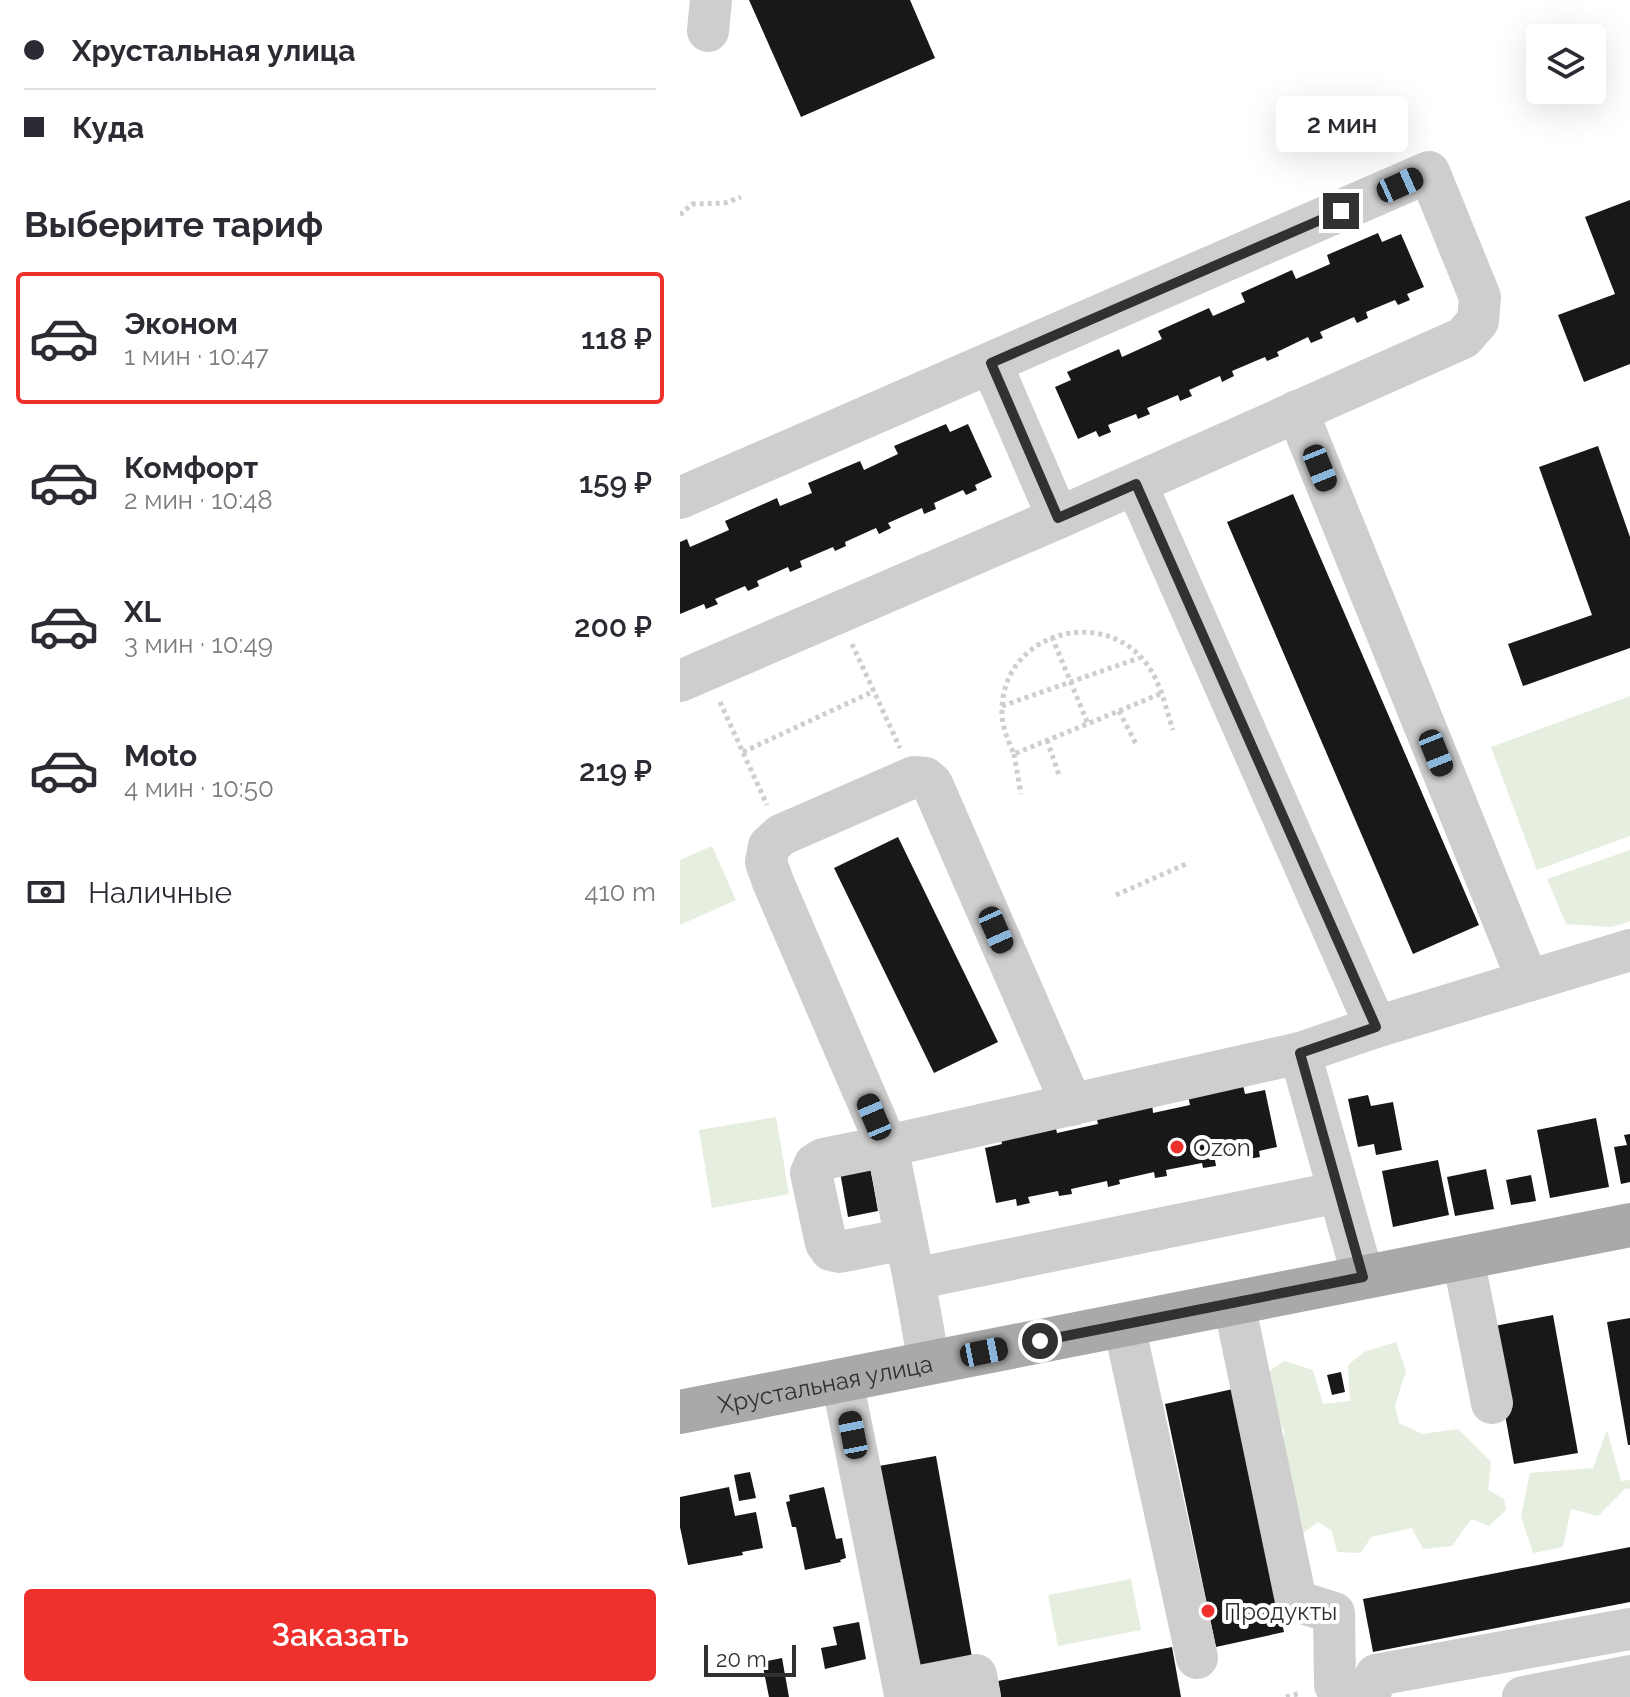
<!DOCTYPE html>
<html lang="ru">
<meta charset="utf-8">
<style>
:root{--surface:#fff;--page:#f7f7f7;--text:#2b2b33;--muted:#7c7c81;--line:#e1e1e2;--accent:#ee312d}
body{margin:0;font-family:Raleway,sans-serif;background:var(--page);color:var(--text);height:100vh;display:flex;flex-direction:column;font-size:30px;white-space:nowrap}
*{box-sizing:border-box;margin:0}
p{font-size:26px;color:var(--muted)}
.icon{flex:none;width:44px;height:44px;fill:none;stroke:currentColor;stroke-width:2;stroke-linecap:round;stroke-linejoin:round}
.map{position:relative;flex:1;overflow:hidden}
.sheet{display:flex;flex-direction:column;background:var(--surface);width:680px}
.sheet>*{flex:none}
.banner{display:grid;align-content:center;height:176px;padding:0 24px;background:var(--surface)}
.tools{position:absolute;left:846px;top:24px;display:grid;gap:16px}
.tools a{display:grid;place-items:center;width:80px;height:80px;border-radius:8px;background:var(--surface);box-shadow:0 8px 32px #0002;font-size:40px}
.scale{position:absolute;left:24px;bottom:20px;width:92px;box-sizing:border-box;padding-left:8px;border:4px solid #313131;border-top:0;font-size:22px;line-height:28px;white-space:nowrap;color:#313131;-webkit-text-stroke:6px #fff;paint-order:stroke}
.end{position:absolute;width:36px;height:36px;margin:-18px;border:10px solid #313131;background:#fff;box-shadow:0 0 0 4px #fff}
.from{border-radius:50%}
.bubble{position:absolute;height:56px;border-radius:8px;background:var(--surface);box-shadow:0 8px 32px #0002;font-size:26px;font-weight:600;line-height:56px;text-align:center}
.car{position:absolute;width:24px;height:48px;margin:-24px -12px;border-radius:10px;box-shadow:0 0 6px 2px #0007;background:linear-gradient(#222 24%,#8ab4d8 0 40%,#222 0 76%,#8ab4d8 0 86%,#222 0)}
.banner b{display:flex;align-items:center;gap:28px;height:76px;font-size:30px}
.banner b+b{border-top:2px solid var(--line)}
.banner i{width:20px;height:20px;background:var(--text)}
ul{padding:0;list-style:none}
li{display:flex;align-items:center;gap:24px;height:132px;margin:0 16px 12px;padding:0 8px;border:4px solid transparent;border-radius:8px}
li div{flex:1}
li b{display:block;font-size:30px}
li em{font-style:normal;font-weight:600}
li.selected{border-color:var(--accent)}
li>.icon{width:72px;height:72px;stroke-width:1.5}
h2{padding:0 24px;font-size:36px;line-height:96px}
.pay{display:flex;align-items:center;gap:20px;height:88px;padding:0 24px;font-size:30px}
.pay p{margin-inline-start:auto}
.primary-button{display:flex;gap:16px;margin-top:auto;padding:16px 24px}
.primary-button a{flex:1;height:92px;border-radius:8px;background:var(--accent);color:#fff;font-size:32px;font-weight:600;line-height:92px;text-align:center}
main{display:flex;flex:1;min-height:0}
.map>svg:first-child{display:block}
</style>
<main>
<section class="sheet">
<div class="banner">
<b><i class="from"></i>Хрустальная улица</b>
<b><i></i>Куда</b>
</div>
<h2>Выберите тариф</h2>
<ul>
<li class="selected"><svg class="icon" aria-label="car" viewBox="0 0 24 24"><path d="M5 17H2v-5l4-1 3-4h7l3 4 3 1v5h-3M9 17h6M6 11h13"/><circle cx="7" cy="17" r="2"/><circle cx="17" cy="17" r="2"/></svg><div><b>Эконом</b><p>1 мин · 10:47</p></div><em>118 ₽</em></li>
<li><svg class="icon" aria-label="car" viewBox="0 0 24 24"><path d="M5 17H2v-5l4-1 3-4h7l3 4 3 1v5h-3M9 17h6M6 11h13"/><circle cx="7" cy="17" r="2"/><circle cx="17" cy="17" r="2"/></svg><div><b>Комфорт</b><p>2 мин · 10:48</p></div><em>159 ₽</em></li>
<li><svg class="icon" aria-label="car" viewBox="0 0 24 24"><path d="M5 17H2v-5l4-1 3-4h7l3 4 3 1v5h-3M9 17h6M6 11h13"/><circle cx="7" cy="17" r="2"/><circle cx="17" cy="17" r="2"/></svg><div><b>XL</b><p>3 мин · 10:49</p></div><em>200 ₽</em></li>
<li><svg class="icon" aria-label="car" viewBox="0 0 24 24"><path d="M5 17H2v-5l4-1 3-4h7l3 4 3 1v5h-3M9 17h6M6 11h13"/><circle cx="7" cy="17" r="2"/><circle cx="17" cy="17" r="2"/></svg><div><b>Moto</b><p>4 мин · 10:50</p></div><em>219 ₽</em></li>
</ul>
<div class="pay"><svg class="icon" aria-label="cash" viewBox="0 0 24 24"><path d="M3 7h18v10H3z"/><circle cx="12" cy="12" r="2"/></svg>Наличные<p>410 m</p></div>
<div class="primary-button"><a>Заказать</a></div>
</section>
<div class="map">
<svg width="950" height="1697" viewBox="0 0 950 1697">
<rect width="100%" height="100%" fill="#fff"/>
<g fill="#e6eedf">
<path d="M950,696V836L857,870L811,747Z"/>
<path d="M32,846L56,900L0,925V860Z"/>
<path d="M950,850V921L932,927L886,924L867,879Z"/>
<path d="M96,1117L109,1194L32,1208L19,1130Z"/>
<path d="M716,1342L726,1371L715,1405L719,1423L742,1434L778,1429L811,1462L808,1490L824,1499L826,1510L809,1526L791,1519L772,1546L743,1549L732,1528L691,1537L681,1553L657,1552L652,1531L638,1522L623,1533L600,1488L604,1430L586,1404L581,1377L604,1361L633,1370L643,1404L670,1401L668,1365L684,1352Z"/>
<path d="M927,1430L941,1481L950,1480V1489L946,1488L918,1516L891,1509L883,1547L853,1553L841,1517L850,1473L913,1468Z"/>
<path d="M451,1579L461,1630L378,1646L368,1595Z"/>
</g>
<g fill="#181818">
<path d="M69,0H230L255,58L121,117Z"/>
<path d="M950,200V364L904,382L878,315L935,294L905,217Z"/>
<path d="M698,233L702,242L721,234L744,287L727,294L730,300L718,305L715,300L686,312L688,318L677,323L674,317L640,332L643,338L631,343L628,337L597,352L599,356L587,361L585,357L552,371L554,376L542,382L540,376L509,390L512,396L500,401L498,395L467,408L470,414L458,419L456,414L428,425L431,432L419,437L416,431L398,439L375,387L391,380L387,372L439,349L442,357L482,339L478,331L529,308L533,316L565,302L561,293L612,270L616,279L650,264L647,255Z"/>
<path d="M266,424L270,432L288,424L312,477L295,485L297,490L286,495L283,490L254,503L256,509L244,514L242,508L208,523L211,528L199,534L196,528L165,542L166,546L155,551L153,547L120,561L122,567L110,572L108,567L77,581L79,586L68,591L65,586L35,599L38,604L26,609L24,604L0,614V542L7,539L10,547L49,530L45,521L97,498L100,506L132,493L128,483L180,461L184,470L218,454L214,446Z"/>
<path d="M918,446L950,537V648L843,686L828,644L912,615L859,467Z"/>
<path d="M613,494L799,925L733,954L547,522Z"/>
<path d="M218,837L318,1042L254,1073L154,868Z"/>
<path d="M563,1085L565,1094L585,1090L597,1147L579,1151L580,1157L568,1159L566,1153L535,1160L536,1166L523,1168L522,1163L486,1170L487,1176L475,1178L474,1172L439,1180L440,1184L428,1187L427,1181L391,1189L392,1194L379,1196L378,1191L348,1197L350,1203L337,1206L336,1199L316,1203L305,1148L322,1144L320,1135L375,1124L377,1133L418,1124L416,1115L472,1103L473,1113L510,1105L508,1096Z"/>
<path d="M688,1095L691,1106L713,1102L722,1150L696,1155L694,1144L678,1147L668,1099Z"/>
<path d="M916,1118L929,1187L870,1198L857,1130Z"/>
<path d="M950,1134V1182L941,1184L934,1147L947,1145L944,1135Z"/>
<path d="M758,1160L769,1215L713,1227L702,1171Z"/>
<path d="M190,1166L198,1211L168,1217L160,1172Z"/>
<path d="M806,1169L814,1209L775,1216L767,1177Z"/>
<path d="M851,1175L856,1201L831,1205L826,1180Z"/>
<path d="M873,1315L898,1453L834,1464L809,1327Z"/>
<path d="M950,1318V1445H948L927,1322Z"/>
<path d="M661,1372L665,1392L652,1395L647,1375Z"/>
<path d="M553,1389L604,1632L536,1647L485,1404Z"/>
<path d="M256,1456L293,1663L230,1674L193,1467Z"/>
<path d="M70,1472L76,1498L59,1501L54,1475Z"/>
<path d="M49,1487L55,1516L76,1512L83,1548L62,1552L63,1555L8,1565L0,1527V1497Z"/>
<path d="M144,1487L156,1539L162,1538L166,1558L160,1560L161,1562L125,1570L116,1527H112L106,1502L110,1501L109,1495Z"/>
<path d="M950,1547V1602L693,1652L683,1599Z"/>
<path d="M179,1622L186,1659L145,1669L141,1648L157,1645L153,1627Z"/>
<path d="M492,1647L501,1697H321L318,1681Z"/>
<path d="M102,1658L109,1697H89L82,1662Z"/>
</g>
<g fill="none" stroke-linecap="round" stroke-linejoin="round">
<g stroke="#cecece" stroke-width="5" stroke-dasharray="4 4" stroke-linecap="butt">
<path d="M0,215L12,204L45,203L61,197"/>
<path d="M372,637L408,724"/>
<path d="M172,644L220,748"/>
<path d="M480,694L334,754C328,740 322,728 322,712C321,630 431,602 472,672C482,689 487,712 493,730"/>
<path d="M40,702L87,805"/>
<path d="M322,706L459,658"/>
<path d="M439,711L456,744"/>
<path d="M367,740L380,778"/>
<path d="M63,752L194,691"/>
<path d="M334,754L341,794"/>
<path d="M436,895L506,864"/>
<path d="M606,1697L621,1693"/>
</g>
<g stroke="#cecece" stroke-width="42">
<path d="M28,31L31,0"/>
<path d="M311,363L378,518"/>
<path d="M617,411L848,981"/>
<path d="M456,484L696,1027"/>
<path d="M0,498L749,172L800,297L798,321L783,338L378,518L0,681"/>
<path d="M620,1053L683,1277"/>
<path d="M392,1105L252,784L245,778L234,777L101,835L89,846L86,862L93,882L207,1146L620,1053L696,1027L950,950"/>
<path d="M226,1239L159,1252L151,1250L146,1243L131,1173L135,1164L143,1159L207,1146L234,1279"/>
<path d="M783,1258L812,1403"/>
<path d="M554,1303L616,1601L654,1613L655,1685L662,1697"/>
<path d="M444,1325L517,1658"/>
<path d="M249,1363L234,1279L659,1192"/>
<path d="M162,1380L224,1689"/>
<path d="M226,1697L224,1689L296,1675L300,1697"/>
<path d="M689,1697L696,1675L950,1629"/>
<path d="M843,1697L950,1676"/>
</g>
<path stroke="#a9a9a9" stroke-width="44" id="s1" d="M0,1412L950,1225"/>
</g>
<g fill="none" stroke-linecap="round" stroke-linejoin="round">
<path stroke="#313131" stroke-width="10" d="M360,1341L683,1277L620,1053L696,1027L456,484L378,518L311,363L661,211"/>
</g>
<g fill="#ee312d" stroke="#fff" stroke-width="3">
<circle cx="497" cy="1147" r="8"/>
<circle cx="528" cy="1611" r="8"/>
</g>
<g text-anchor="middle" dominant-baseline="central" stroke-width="8" stroke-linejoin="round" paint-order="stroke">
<g font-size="24" fill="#313131" stroke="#fff" text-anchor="start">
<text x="513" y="1147">Ozon</text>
<text x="544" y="1611">Продукты</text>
</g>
<g font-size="24" fill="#313131" stroke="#fff">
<text stroke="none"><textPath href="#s1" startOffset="148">Хрустальная улица</textPath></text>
</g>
</g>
</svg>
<div class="tools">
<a><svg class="icon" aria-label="layers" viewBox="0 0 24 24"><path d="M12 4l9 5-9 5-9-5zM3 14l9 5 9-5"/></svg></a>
</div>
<div class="scale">20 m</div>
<i class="end from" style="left:360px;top:1341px"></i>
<i class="end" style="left:661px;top:211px"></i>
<div class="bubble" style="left:596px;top:96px;width:132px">2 мин</div>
<i class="car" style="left:720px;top:185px;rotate:66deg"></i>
<i class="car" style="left:640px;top:468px;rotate:158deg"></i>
<i class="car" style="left:756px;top:753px;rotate:158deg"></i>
<i class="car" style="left:316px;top:930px;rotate:156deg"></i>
<i class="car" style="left:194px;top:1117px;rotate:337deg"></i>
<i class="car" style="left:304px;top:1352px;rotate:79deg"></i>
<i class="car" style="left:173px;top:1435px;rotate:349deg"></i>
</div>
</main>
